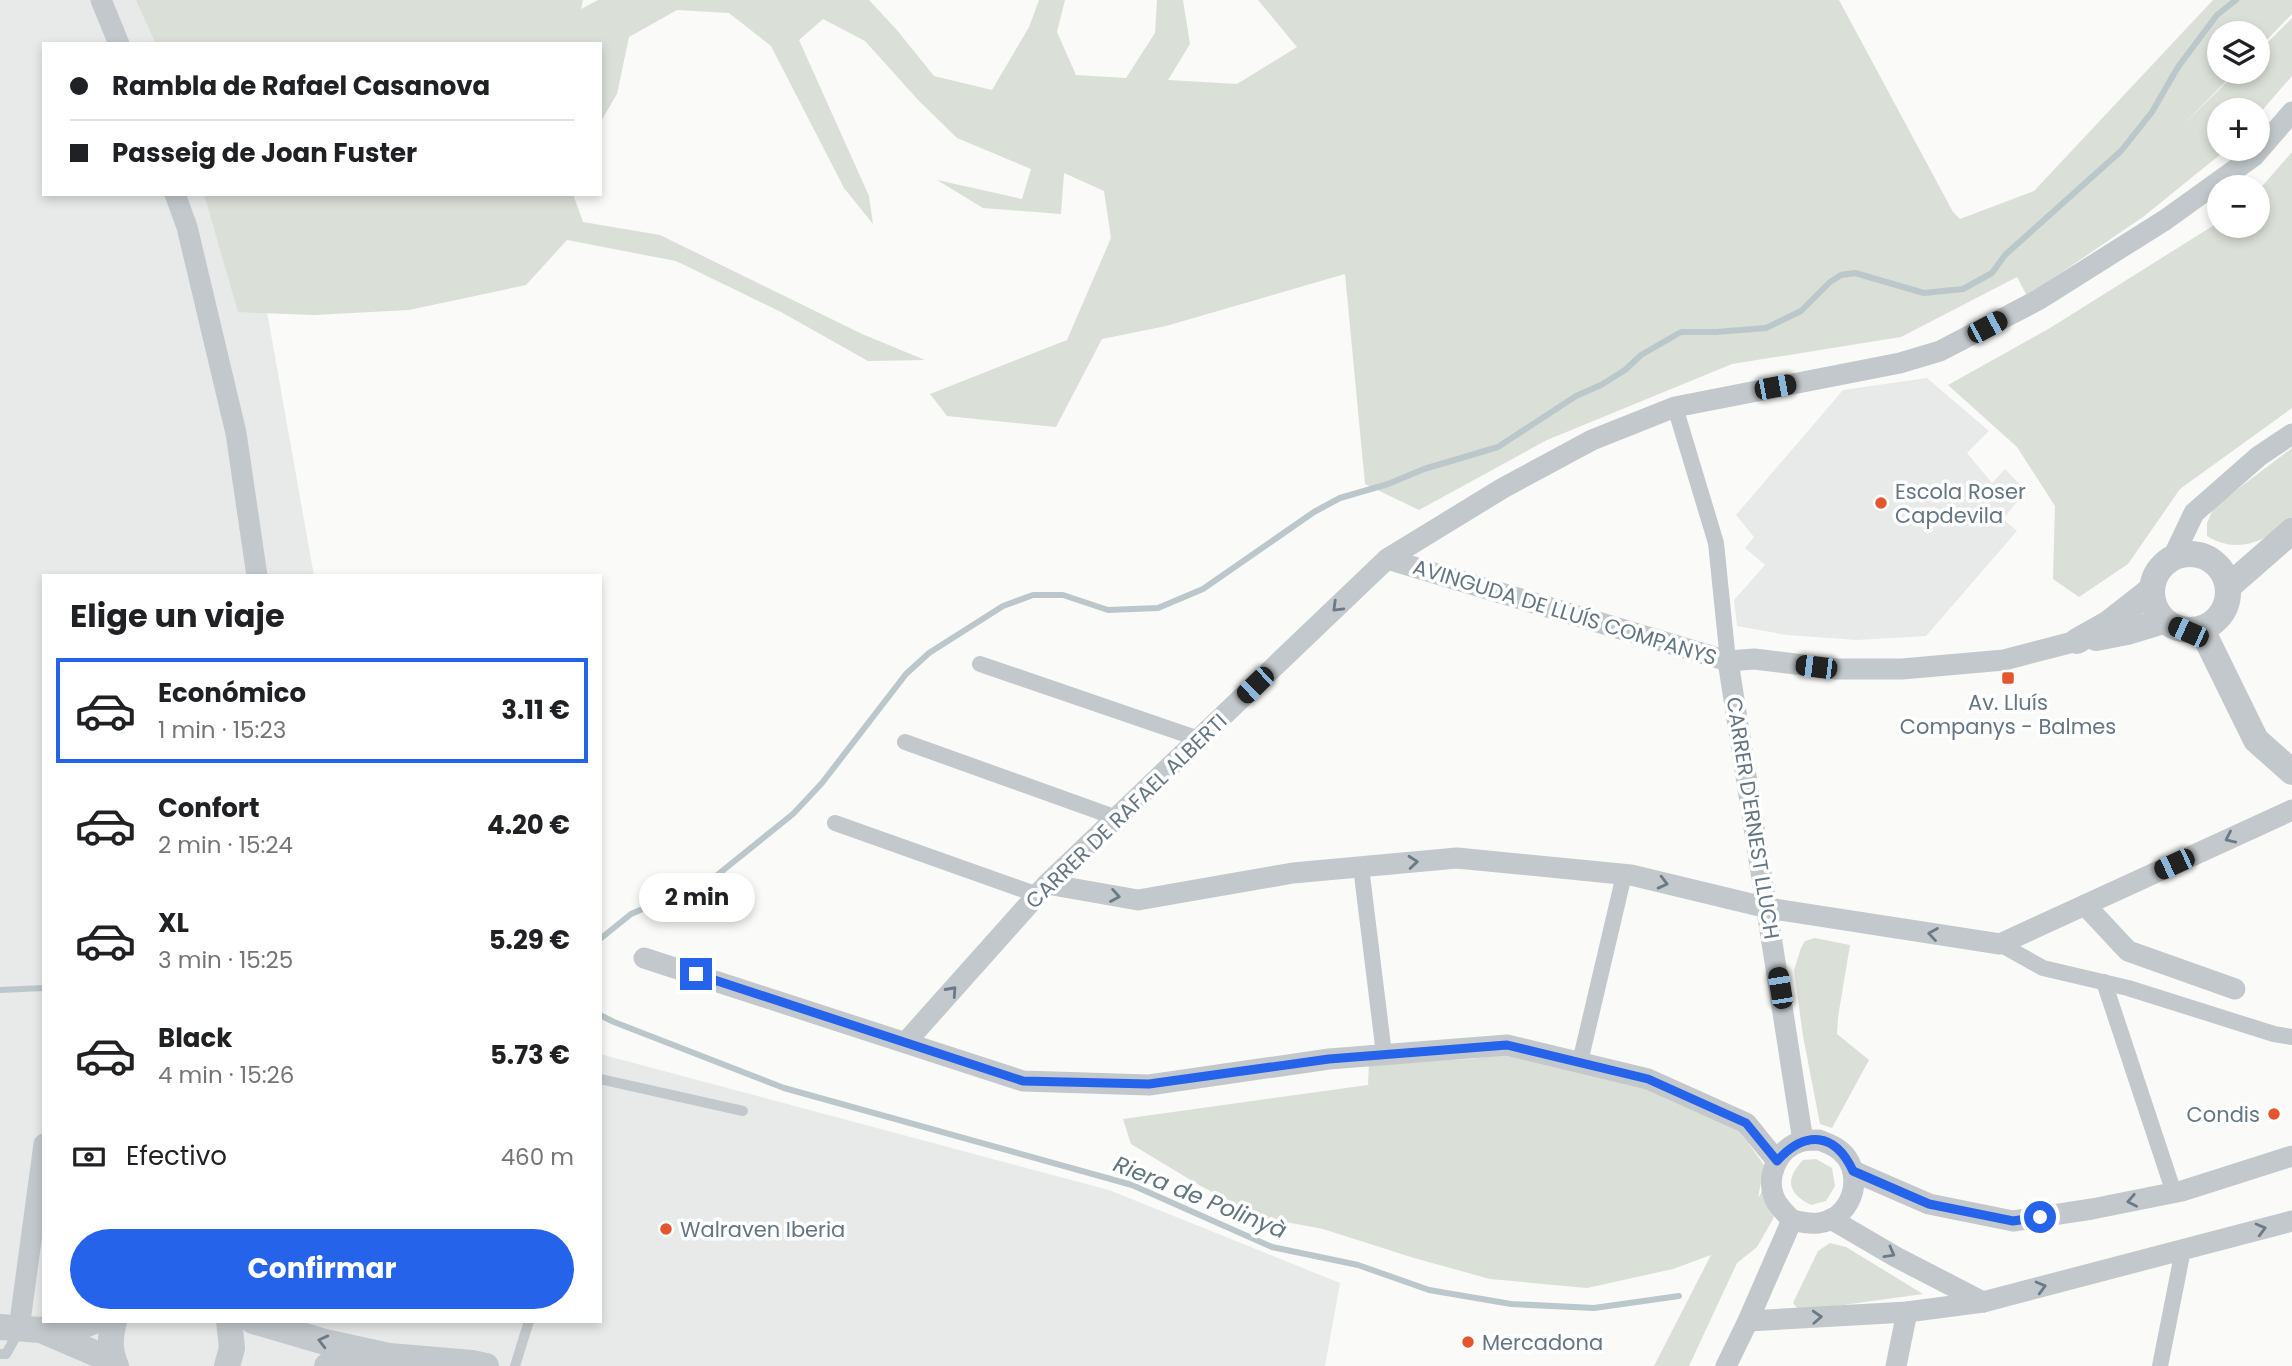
<!DOCTYPE html>
<html lang="es">
<meta charset="utf-8">
<style>
:root{--surface:#fff;--page:#f6f6f6;--text:#202124;--muted:#757577;--line:#e0e0e0;--accent:#2563eb}
body{margin:0;font-family:Poppins,sans-serif;background:var(--page);color:var(--text);height:100vh;display:flex;flex-direction:column;font-size:26px;white-space:nowrap}
*{box-sizing:border-box;margin:0}
p{font-size:23px;color:var(--muted)}
.icon{flex:none;width:38px;height:38px;fill:none;stroke:currentColor;stroke-width:2;stroke-linecap:round;stroke-linejoin:round}
.map{position:relative;flex:1;overflow:hidden}
.side{position:absolute;left:42px;top:574px;width:560px;height:749px;display:flex;flex-direction:column;background:var(--surface);border-radius:0px;box-shadow:0 4px 10px #0003}
.side>*{flex:none}
.hud{position:absolute;left:42px;top:42px;width:560px;height:154px;border-radius:0px;box-shadow:0 4px 10px #0003;display:grid;align-content:center;height:154px;padding:0 28px;background:var(--surface)}
.buttons{position:absolute;left:2207px;top:21px;display:grid;gap:14px}
.buttons a{display:grid;place-items:center;width:63px;height:63px;border-radius:50%;background:var(--surface);box-shadow:0 4px 10px #0003;font-size:35px}
.end{position:absolute;width:32px;height:32px;margin:-16px;border:9px solid #2563eb;background:#fff;box-shadow:0 0 0 4px #fff}
.from{border-radius:50%}
.bubble{position:absolute;height:49px;border-radius:24px;background:var(--surface);box-shadow:0 4px 10px #0003;font-size:23px;font-weight:700;line-height:49px;text-align:center}
.car{position:absolute;width:21px;height:42px;margin:-21px -10px;border-radius:9px;box-shadow:0 0 5px 2px #0007;background:linear-gradient(#222 24%,#8ab4d8 0 40%,#222 0 76%,#8ab4d8 0 86%,#222 0)}
.hud b{display:flex;align-items:center;gap:24px;height:66px;font-size:26px}
.hud b+b{border-top:2px solid var(--line)}
.hud i{width:18px;height:18px;background:var(--text)}
ul{padding:0;list-style:none}
li{display:flex;align-items:center;gap:21px;height:105px;margin:0 14px 10px;padding:0 14px;border:4px solid transparent;border-radius:0px}
li div{flex:1}
li b{display:block;font-size:26px}
li em{font-style:normal;font-weight:700}
li.active{border-color:var(--accent)}
li>.icon{width:63px;height:63px;stroke-width:1.5}
h2{padding:0 28px;font-size:32px;line-height:84px}
.pay{display:flex;align-items:center;gap:18px;height:77px;padding:0 28px;font-size:26px}
.pay p{margin-inline-start:auto}
.cta{display:flex;gap:14px;margin-top:auto;padding:14px 28px}
.cta a{flex:1;height:80px;border-radius:42px;background:var(--accent);color:#fff;font-size:28px;font-weight:700;line-height:80px;text-align:center}
.map>svg:first-child{display:block}
</style>
<div class="map">
<svg width="2292" height="1366" viewBox="0 0 2292 1366">
<rect width="100%" height="100%" fill="#fafaf8"/>
<g fill="#e8e9e9">
<path d="M0,0H159L174,44H44V194H227L266,306L314,576H44V1321H600V1054L1109,1190L1340,1283L1325,1366H0Z"/>
<path d="M1927,378L1989,431L1967,453L1992,483L2005,469L2026,491L2003,519L2017,531L1926,636L1857,640L1787,635L1737,626L1734,600L1765,565L1745,548L1754,537L1736,515L1843,390Z"/>
</g>
<g fill="#dadfd7">
<path d="M136,0H583L581,9L598,0H869L896,29L934,76L992,90L1029,27L1039,0H1065L1057,32L1076,75L1126,78L1155,33L1157,0H1183L1190,44L1168,80L1237,84L1297,47L1258,0H1839L1953,212L1960,219L2034,191L2213,0H2292V14L2258,49V33H2219V72H2235L2182,126L2237,72H2258V52L2292,18V76L2258,115V110H2219V149H2227L2143,217L2027,296L2017,277L1901,337L1732,364L1547,440L1419,510L1365,484L1345,274L1166,326L1102,339L1056,427L947,416L930,394L1067,340L1111,238L1104,191L1064,173L1061,214L983,208L937,180L1022,199L1031,169L957,138L919,101L865,41L823,19L799,40L869,196L873,224L844,188L771,46L729,13L677,10L629,37L617,94L600,123V44H156Z"/>
<path d="M2292,152V408L2180,489L2128,564L2079,597L2053,579L2055,506L2017,447L1948,385L2050,328L2219,222V226H2258V191Z"/>
<path d="M204,194H573L583,222L660,235L862,334L925,360L868,361L781,312L676,261L567,240L526,285L409,310L314,315L238,312Z"/>
<path d="M2292,448V519C2268,541 2237,555 2207,536V523L2214,507Z"/>
<path d="M1815,938L1850,945L1838,1017L1837,1034L1869,1060L1832,1128L1820,1124L1803,1036L1794,970L1801,948L1805,941Z"/>
<path d="M1507,1053L1646,1088L1739,1130L1764,1165L1758,1198L1772,1174L1777,1203L1773,1219L1757,1247L1737,1263L1689,1366H1654L1711,1255L1673,1269L1587,1288L1490,1279L1414,1258L1323,1229L1259,1217L1199,1185L1131,1144L1123,1119L1368,1085L1369,1063L1472,1059Z"/>
<path d="M1816,1159L1832,1168L1835,1186L1826,1201L1811,1205C1787,1193 1785,1179 1803,1160Z"/>
<path d="M1830,1243L1846,1247L1923,1294L1800,1311L1793,1303L1818,1251Z"/>
</g>
<g fill="none" stroke-linecap="round" stroke-linejoin="round">
<g stroke="#bbc7cb" stroke-width="6">
<path d="M600,939L631,914L711,880L793,814L822,783L906,674L929,653L1003,606L1033,595H1063L1108,610L1158,608L1203,589L1314,512L1340,498L1388,484L1424,469L1498,447L1576,396L1601,385L1625,370L1641,355L1681,332H1716L1766,328L1801,311L1830,282L1841,275L1855,273L1924,293L1963,289L1992,273L2005,255L2121,151L2152,112L2178,67L2217,15L2236,0"/>
<path d="M0,990L44,988"/>
<path d="M600,1015L614,1022L784,1088L1132,1185L1272,1247L1358,1265L1429,1290L1511,1304L1594,1308L1679,1296"/>
</g>
<g stroke="#c3c8cc" stroke-width="10">
<path d="M600,1079L743,1111"/>
<path d="M0,1354H6L19,1331"/>
<path d="M515,1366L529,1321"/>
</g>
<g stroke="#c3c8cc" stroke-width="16">
<path d="M1675,407L1716,543L1728,661"/>
<path d="M980,664L1199,739"/>
<path d="M905,742L1117,818"/>
<path d="M835,823L1038,895"/>
<path d="M1361,867L1384,1054"/>
<path d="M2000,944L2043,968L2128,988L2274,1034L2292,1037"/>
<path d="M2104,982L2174,1193"/>
<path d="M1580,1062L1624,875"/>
<path d="M2160,1366L2183,1250"/>
</g>
<g stroke="#c3c8cc" stroke-width="21">
<path d="M101,0L119,44"/>
<path d="M175,194L187,227L236,433L257,576"/>
<path d="M2173,557L2194,513L2259,456L2292,434"/>
<path d="M1387,559L1728,661L1754,659L1836,669H1902L2004,660L2077,641"/>
<path d="M1728,661L1803,1141"/>
<path d="M1047,884L1138,900L1293,873L1457,858L1631,875L1768,908L2000,944L2292,810"/>
<path d="M2085,905L2128,951L2235,989"/>
<path d="M644,958L1023,1081L1149,1085L1329,1059L1507,1045L1648,1079L1746,1123L1777,1161"/>
<path d="M906,1042L1047,884L1387,559L1503,488L1592,440L1675,407L1900,363L1940,351L2038,300L2165,220L2254,156L2292,112"/>
<path d="M1819,1140C1830,1144 1840,1148 1847,1158C1863,1182 1850,1218 1819,1223C1810,1224 1800,1222 1792,1220C1787,1215 1781,1209 1777,1203C1763,1180 1777,1147 1803,1141C1808,1140 1814,1140 1819,1140Z"/>
<path d="M1853,1171L1929,1204L2013,1221L2092,1209L2182,1191L2292,1156"/>
<path d="M1831,1219L1896,1257L1983,1302"/>
<path d="M1748,1321L1907,1312L1983,1302L2292,1221"/>
<path d="M19,1329L44,1144"/>
<path d="M1726,1366L1748,1321L1792,1220"/>
<path d="M1896,1366L1907,1312"/>
</g>
<g stroke="#c3c8cc" stroke-width="26">
<circle cx="2190" cy="592" r="38"/>
<path d="M2228,587L2292,531"/>
<path d="M2202,630L2256,740L2292,772"/>
<path d="M2096,638L2127,632L2163,621"/>
<path d="M2077,641L2109,623L2151,590"/>
<path d="M114,1321C110,1337 109,1351 116,1366"/>
<path d="M253,1321L325,1342L389,1356L472,1363L486,1366"/>
<path d="M0,1327L40,1330L87,1324L94,1321"/>
<path d="M41,1330L113,1361"/>
<path d="M227,1366L232,1348L229,1321"/>
<path d="M327,1366L367,1363L378,1360"/>
</g>
</g>
<defs><path id="oneway-chevron" d="M-2-3.5L2.5 0L-2 3.5" fill="none" stroke-width="1.6" stroke-linecap="round" stroke-linejoin="round" transform="scale(1.75)"/></defs>
<g stroke="#6a7a87">
<use href="#oneway-chevron" transform="translate(1337 607) rotate(136)"/>
<use href="#oneway-chevron" transform="translate(2230 838) rotate(155)"/>
<use href="#oneway-chevron" transform="translate(1413 862) rotate(-5)"/>
<use href="#oneway-chevron" transform="translate(1663 883) rotate(14)"/>
<use href="#oneway-chevron" transform="translate(1115 896) rotate(10)"/>
<use href="#oneway-chevron" transform="translate(1933 934) rotate(-171)"/>
<use href="#oneway-chevron" transform="translate(952 991) rotate(-48)"/>
<use href="#oneway-chevron" transform="translate(2132 1201) rotate(169)"/>
<use href="#oneway-chevron" transform="translate(2261 1229) rotate(-15)"/>
<use href="#oneway-chevron" transform="translate(1890 1253) rotate(29)"/>
<use href="#oneway-chevron" transform="translate(2041 1287) rotate(-15)"/>
<use href="#oneway-chevron" transform="translate(1817 1317) rotate(-3)"/>
<use href="#oneway-chevron" transform="translate(323 1341) rotate(-166)"/>
</g>
<g fill="none" stroke-linecap="round" stroke-linejoin="round">
<path stroke="#2563eb" stroke-width="9" d="M696,974L1023,1081L1149,1084L1329,1059L1507,1045L1648,1079L1746,1123L1777,1161C1805,1130 1835,1132 1853,1171L1929,1204L2013,1221L2040,1217"/>
</g>
<g fill="#e4572e" stroke="#fff" stroke-width="2.5">
<circle cx="1881" cy="503" r="7"/>
<rect x="2001" y="671" width="14" height="14" rx="3.5"/>
<circle cx="2274" cy="1114" r="7"/>
<circle cx="666" cy="1229" r="7"/>
<circle cx="1468" cy="1342" r="7"/>
</g>
<g text-anchor="middle" dominant-baseline="central" stroke-width="7" stroke-linejoin="round" paint-order="stroke">
<g font-size="21" fill="#657683" stroke="#fff" text-anchor="start">
<text x="1895" y="491">Escola Roser<tspan x="1895" dy="24">Capdevila</tspan></text>
<text x="2008" y="702" text-anchor="middle">Av. Lluís<tspan x="2008" dy="24">Companys - Balmes</tspan></text>
<text x="2260" y="1114" text-anchor="end">Condis</text>
<text x="680" y="1229">Walraven Iberia</text>
<text x="1482" y="1342">Mercadona</text>
</g>
<g font-size="21" fill="#657683" stroke="#fff">
<text transform="translate(1565 612) rotate(17)">AVINGUDA DE LLUÍS COMPANYS</text>
<text transform="translate(1126 811) rotate(-44)">CARRER DE RAFAEL ALBERTI</text>
<text transform="translate(1753 818) rotate(81)">CARRER D'ERNEST LLUCH</text>
</g>
<g font-size="23" font-style="italic" fill="#60757c" stroke="#fff">
<text transform="translate(1200 1197) rotate(22)">Riera de Polinyà</text>
</g>
</g>
</svg>
<div class="buttons">
<a><svg class="icon" aria-label="layers" viewBox="0 0 24 24"><path d="M12 4l9 5-9 5-9-5zM3 14l9 5 9-5"/></svg></a>
<a>+</a>
<a>−</a>
</div>
<i class="end from" style="left:2040px;top:1217px"></i>
<i class="end" style="left:696px;top:974px"></i>
<div class="bubble" style="left:639px;top:873px;width:116px">2 min</div>
<i class="car" style="left:1987px;top:327px;rotate:62deg"></i>
<i class="car" style="left:1775px;top:387px;rotate:79deg"></i>
<i class="car" style="left:2188px;top:632px;rotate:294deg"></i>
<i class="car" style="left:1816px;top:667px;rotate:277deg"></i>
<i class="car" style="left:1255px;top:685px;rotate:226deg"></i>
<i class="car" style="left:2174px;top:864px;rotate:245deg"></i>
<i class="car" style="left:1780px;top:988px;rotate:351deg"></i>
<div class="hud">
<b><i class="from"></i>Rambla de Rafael Casanova</b>
<b><i></i>Passeig de Joan Fuster</b>
</div>
<section class="side">
<h2>Elige un viaje</h2>
<ul>
<li class="active"><svg class="icon" aria-label="car" viewBox="0 0 24 24"><path d="M5 17H2v-5l4-1 3-4h7l3 4 3 1v5h-3M9 17h6M6 11h13"/><circle cx="7" cy="17" r="2"/><circle cx="17" cy="17" r="2"/></svg><div><b>Económico</b><p>1 min · 15:23</p></div><em>3.11 €</em></li>
<li><svg class="icon" aria-label="car" viewBox="0 0 24 24"><path d="M5 17H2v-5l4-1 3-4h7l3 4 3 1v5h-3M9 17h6M6 11h13"/><circle cx="7" cy="17" r="2"/><circle cx="17" cy="17" r="2"/></svg><div><b>Confort</b><p>2 min · 15:24</p></div><em>4.20 €</em></li>
<li><svg class="icon" aria-label="car" viewBox="0 0 24 24"><path d="M5 17H2v-5l4-1 3-4h7l3 4 3 1v5h-3M9 17h6M6 11h13"/><circle cx="7" cy="17" r="2"/><circle cx="17" cy="17" r="2"/></svg><div><b>XL</b><p>3 min · 15:25</p></div><em>5.29 €</em></li>
<li><svg class="icon" aria-label="car" viewBox="0 0 24 24"><path d="M5 17H2v-5l4-1 3-4h7l3 4 3 1v5h-3M9 17h6M6 11h13"/><circle cx="7" cy="17" r="2"/><circle cx="17" cy="17" r="2"/></svg><div><b>Black</b><p>4 min · 15:26</p></div><em>5.73 €</em></li>
</ul>
<div class="pay"><svg class="icon" aria-label="cash" viewBox="0 0 24 24"><path d="M3 7h18v10H3z"/><circle cx="12" cy="12" r="2"/></svg>Efectivo<p>460 m</p></div>
<div class="cta"><a>Confirmar</a></div>
</section>
</div>
